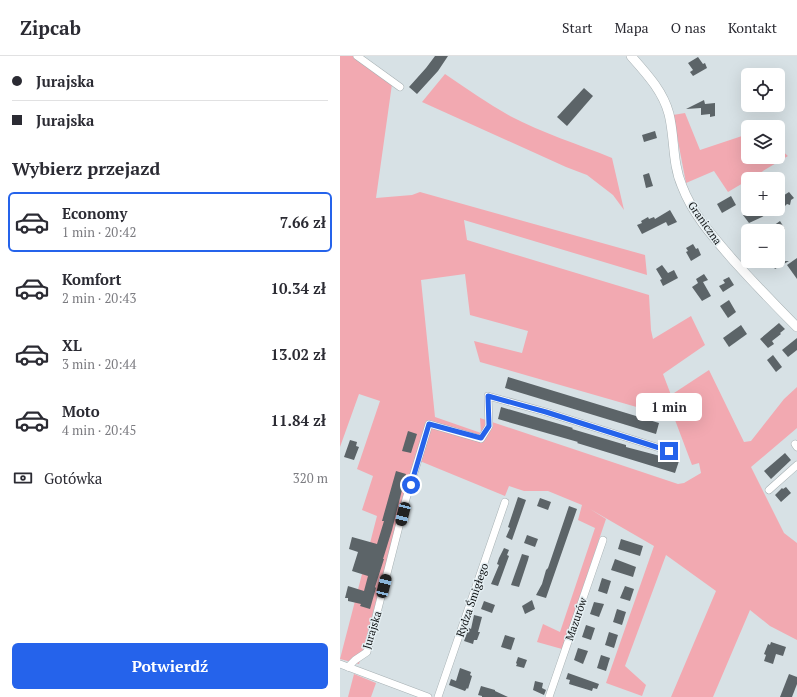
<!DOCTYPE html>
<html lang="pl">
<meta charset="utf-8">
<style>
:root{--surface:#fff;--page:#f7f7f7;--text:#2b2b33;--muted:#7c7c81;--line:#e1e1e2;--accent:#2563eb}
body{margin:0;font-family:"PT Serif",serif;background:var(--page);color:var(--text);height:100vh;display:flex;flex-direction:column;font-size:15px;white-space:nowrap}
*{box-sizing:border-box;margin:0}
p{font-size:13px;color:var(--muted)}
.icon{flex:none;width:22px;height:22px;fill:none;stroke:currentColor;stroke-width:2;stroke-linecap:round;stroke-linejoin:round}
.map{position:relative;flex:1;overflow:hidden}
.sheet{display:flex;flex-direction:column;background:var(--surface);width:340px}
.sheet>*{flex:none}
.banner{display:grid;align-content:center;height:88px;padding:0 12px;background:var(--surface)}
.tools{position:absolute;left:401px;top:12px;display:grid;gap:8px}
.tools a{display:grid;place-items:center;width:44px;height:44px;border-radius:6px;background:var(--surface);box-shadow:0 4px 16px #0002;font-size:20px}
.end{position:absolute;width:18px;height:18px;margin:-9px;border:5px solid #2563eb;background:#fff;box-shadow:0 0 0 2px #fff}
.from{border-radius:50%}
.bubble{position:absolute;height:28px;border-radius:6px;background:var(--surface);box-shadow:0 4px 16px #0002;font-size:13px;font-weight:700;line-height:28px;text-align:center}
.car{position:absolute;width:12px;height:24px;margin:-12px -6px;border-radius:5px;box-shadow:0 0 3px 1px #0007;background:linear-gradient(#222 24%,#8ab4d8 0 40%,#222 0 76%,#8ab4d8 0 86%,#222 0)}
.banner b{display:flex;align-items:center;gap:14px;height:38px;font-size:15px}
.banner b+b{border-top:1px solid var(--line)}
.banner i{width:10px;height:10px;background:var(--text)}
ul{padding:0;list-style:none}
li{display:flex;align-items:center;gap:12px;height:60px;margin:0 8px 6px;padding:0 4px;border:2px solid transparent;border-radius:6px}
li div{flex:1}
li b{display:block;font-size:15px}
li em{font-style:normal;font-weight:700}
li.on{border-color:var(--accent)}
li>.icon{width:36px;height:36px;stroke-width:1.5}
h2{padding:0 12px;font-size:18px;line-height:48px}
.pay{display:flex;align-items:center;gap:10px;height:44px;padding:0 12px;font-size:15px}
.pay p{margin-inline-start:auto}
.primary-button{display:flex;gap:8px;margin-top:auto;padding:8px 12px}
.primary-button a{flex:1;height:46px;border-radius:6px;background:var(--accent);color:#fff;font-size:16px;font-weight:700;line-height:46px;text-align:center}
header{display:flex;align-items:center;gap:24px;box-sizing:border-box;height:56px;padding:0 20px;background:var(--surface);border-bottom:1px solid var(--line)}
header strong{font-size:19px}
nav{display:flex;gap:22px;margin-inline-start:auto;font-size:14px}
main{display:flex;flex:1;min-height:0}
.map>svg:first-child{display:block}
</style>
<header>
<strong>Zipcab</strong>
<nav><a>Start</a><a>Mapa</a><a>O nas</a><a>Kontakt</a></nav>
</header>
<main>
<section class="sheet">
<div class="banner">
<b><i class="from"></i>Jurajska</b>
<b><i></i>Jurajska</b>
</div>
<h2>Wybierz przejazd</h2>
<ul>
<li class="on"><svg class="icon" aria-label="car" viewBox="0 0 24 24"><path d="M5 17H2v-5l4-1 3-4h7l3 4 3 1v5h-3M9 17h6M6 11h13"/><circle cx="7" cy="17" r="2"/><circle cx="17" cy="17" r="2"/></svg><div><b>Economy</b><p>1 min · 20:42</p></div><em>7.66 zł</em></li>
<li><svg class="icon" aria-label="car" viewBox="0 0 24 24"><path d="M5 17H2v-5l4-1 3-4h7l3 4 3 1v5h-3M9 17h6M6 11h13"/><circle cx="7" cy="17" r="2"/><circle cx="17" cy="17" r="2"/></svg><div><b>Komfort</b><p>2 min · 20:43</p></div><em>10.34 zł</em></li>
<li><svg class="icon" aria-label="car" viewBox="0 0 24 24"><path d="M5 17H2v-5l4-1 3-4h7l3 4 3 1v5h-3M9 17h6M6 11h13"/><circle cx="7" cy="17" r="2"/><circle cx="17" cy="17" r="2"/></svg><div><b>XL</b><p>3 min · 20:44</p></div><em>13.02 zł</em></li>
<li><svg class="icon" aria-label="car" viewBox="0 0 24 24"><path d="M5 17H2v-5l4-1 3-4h7l3 4 3 1v5h-3M9 17h6M6 11h13"/><circle cx="7" cy="17" r="2"/><circle cx="17" cy="17" r="2"/></svg><div><b>Moto</b><p>4 min · 20:45</p></div><em>11.84 zł</em></li>
</ul>
<div class="pay"><svg class="icon" aria-label="cash" viewBox="0 0 24 24"><path d="M3 7h18v10H3z"/><circle cx="12" cy="12" r="2"/></svg>Gotówka<p>320 m</p></div>
<div class="primary-button"><a>Potwierdź</a></div>
</section>
<div class="map">
<svg width="457" height="641" viewBox="0 0 457 641">
<rect width="100%" height="100%" fill="#d7e1e5"/>
<g fill="#f2a9b1" fill-rule="evenodd">
<path d="M0,0H21L52,28L36,142L72,139L80,136L305,199L307,219L124,164L127,184L309,239L311,274L313,283L351,260L365,289L323,318L331,339L369,314L404,386L411,385L444,343L457,331V372L411,411L444,477L457,487V584L430,570L410,554L373,641H331L376,535L326,499L285,610L306,629L302,640L266,627L314,490L250,453L266,463L222,593L197,586L203,568L220,576L255,472L238,464L242,449L208,435H184L169,430L165,440L75,403L19,608L0,603L37,460L22,454L33,420L17,413L40,345L19,338L0,391ZM125,218L130,259L188,275L182,297L134,285L140,306L307,354L323,357L326,340L331,339L335,354L332,356L352,409L359,407L361,417L344,427L338,428L140,362L141,377L95,361L81,224Z"/>
<path d="M105,18C126,32 147,47 170,60C202,77 238,88 272,102L284,154L273,139L247,119L226,111L82,46Z"/>
<path d="M345,57L360,94L408,78V101H438V91L448,100L388,136L374,115L346,127L333,59Z"/>
<path d="M14,618L36,627L31,641H8Z"/>
</g>
<g fill="#5c6468">
<path d="M95,0H108L98,15L77,38L69,31L86,12Z"/>
<path d="M358,1L363,8L365,7L367,12L353,20L350,16L353,14L348,7Z"/>
<path d="M244,32L253,40L227,70L217,61Z"/>
<path d="M364,44L365,48L375,47V60L370,61V58L361,59V52L346,53Z"/>
<path d="M315,75L317,82L304,86L302,79Z"/>
<path d="M309,117L313,130L306,132L303,119Z"/>
<path d="M449,136L454,142L451,144L450,149L447,148L445,150L443,148H441L438,143Z"/>
<path d="M391,140L396,149L382,157L377,148Z"/>
<path d="M412,153H434L422,161L409,167L403,159Z"/>
<path d="M330,154L337,166L328,170L326,166L302,178L297,169L302,167L301,165L308,161L309,163L314,161L315,163Z"/>
<path d="M440,165L445,173L438,178V175H426Z"/>
<path d="M353,188L356,193L358,192L361,199L351,205L346,196L348,195L346,192Z"/>
<path d="M438,195L444,205H449L435,213L430,205H438Z"/>
<path d="M457,202V223L447,209Z"/>
<path d="M322,209L328,217L334,214L338,222L323,230L320,224L322,223L316,213Z"/>
<path d="M364,218L368,224L363,226L371,240L362,245L352,231L358,227L356,223Z"/>
<path d="M389,221L394,229L383,236L379,230L385,227L383,224Z"/>
<path d="M389,244L396,256L388,262L380,250Z"/>
<path d="M439,267L445,273L440,277L441,278L432,285L434,288L428,292L420,283Z"/>
<path d="M401,269L407,278L389,291L383,282Z"/>
<path d="M457,282V294L448,301L442,294Z"/>
<path d="M433,299L442,311L436,316L427,304Z"/>
<path d="M168,321L319,367L316,378L165,332Z"/>
<path d="M161,351L233,372L232,373L286,389V391L339,405L335,417L237,387L238,386L158,363Z"/>
<path d="M68,375L77,378L71,397L62,395Z"/>
<path d="M10,384L17,386L16,390L19,391L14,404L4,401Z"/>
<path d="M445,397L451,404L431,423L424,415Z"/>
<path d="M56,415L66,418L52,474L43,503H44L35,531L36,532L30,553L20,550L21,548L8,545V542H5L8,530L24,535L28,520L12,515L18,496L9,493L12,481L37,488L44,465H42Z"/>
<path d="M446,431L451,437L441,446L435,439L442,432L443,433Z"/>
<path d="M178,441L186,444L172,484L166,481L170,472L168,471Z"/>
<path d="M200,442L211,446L208,454L197,450Z"/>
<path d="M229,450L237,453L206,542L196,539L202,528L206,514L208,512Z"/>
<path d="M187,479L198,483L195,491L184,487Z"/>
<path d="M281,483L303,490L300,500L278,493Z"/>
<path d="M164,492L169,494L167,499L169,500L158,530L151,528L159,509L157,508L159,502Z"/>
<path d="M182,498L189,500L188,504L179,531L171,529Z"/>
<path d="M275,503L296,511L293,521L271,514Z"/>
<path d="M262,522L271,525L267,538L258,535Z"/>
<path d="M285,530L294,533L290,545L280,542Z"/>
<path d="M192,544L195,553L185,558L182,550Z"/>
<path d="M144,545L155,549L152,557L141,553Z"/>
<path d="M254,546L264,548L259,561L250,558Z"/>
<path d="M277,553L286,556L282,569L273,566Z"/>
<path d="M134,559L142,561L138,576H140L137,584H134L133,588L124,585L129,572L131,573Z"/>
<path d="M246,569L255,572L251,584L242,581Z"/>
<path d="M269,576L278,579L274,592L265,589Z"/>
<path d="M165,579L175,582L171,594L161,591Z"/>
<path d="M431,586L446,591L443,600L436,598L433,608L424,605L426,599L424,598L428,588L430,589Z"/>
<path d="M238,592L248,595L243,608L234,604Z"/>
<path d="M261,599L270,602L266,615L257,612Z"/>
<path d="M178,601L187,604L184,612L176,610L177,608L176,607Z"/>
<path d="M120,612L131,616L130,619L132,620L128,633L127,632L125,635L109,629L111,623L116,625Z"/>
<path d="M228,617L259,628L257,633L253,632L252,635L229,628L230,624L226,623Z"/>
<path d="M449,618L457,621V628L452,641H440Z"/>
<path d="M195,625L203,627L202,632L206,634L204,639L193,634Z"/>
<path d="M141,630L155,634V635L168,641H142V640L138,639Z"/>
</g>
<g fill="none" stroke-linecap="round" stroke-linejoin="round">
<defs>
<g id="minor">
<path d="M17,0L60,31"/>
<path d="M455,388L457,391"/>
<path d="M429,434L457,409"/>
<path d="M0,608L88,641"/>
<path d="M8,611L15,604L27,596L66,443L89,368L141,383L149,370L148,340L206,356L329,395"/>
<path d="M98,641L165,446"/>
<path d="M209,641L263,484"/>
</g>
<path id="tertiary" d="M291,0C306,17 323,35 329,58C335,82 332,107 342,130C353,159 374,182 394,205C414,227 435,249 457,271"/>
</defs>
<use href="#minor" stroke="#a6b0b3" stroke-width="8"/>
<use href="#tertiary" stroke="#a6b0b3" stroke-width="10"/>
<use href="#minor" stroke="#fff" stroke-width="7"/>
<use href="#tertiary" stroke="#fff" stroke-width="9"/>
</g>
<g fill="none" stroke-linecap="round" stroke-linejoin="round">
<path stroke="#2563eb" stroke-width="5" d="M71,429L89,368L141,382L149,370L148,340L206,356L329,395"/>
</g>
<g text-anchor="middle" dominant-baseline="central" stroke-width="3" stroke-linejoin="round" paint-order="stroke">
<g font-size="11" fill="#0f1213" stroke="#e4eef2">
<text transform="translate(365 167) rotate(55)">Graniczna</text>
<text transform="translate(132 544) rotate(-71)">Rydza Śmigłego</text>
<text transform="translate(236 563) rotate(-71)">Mazurów</text>
<text transform="translate(32 574) rotate(-73)">Jurajska</text>
</g>
</g>
</svg>
<div class="tools">
<a><svg class="icon" aria-label="locate" viewBox="0 0 24 24"><circle cx="12" cy="12" r="6"/><path d="M12 2v4M12 18v4M2 12h4M18 12h4"/></svg></a>
<a><svg class="icon" aria-label="layers" viewBox="0 0 24 24"><path d="M12 4l9 5-9 5-9-5zM3 14l9 5 9-5"/></svg></a>
<a>+</a>
<a>−</a>
</div>
<i class="end from" style="left:71px;top:429px"></i>
<i class="end" style="left:329px;top:395px"></i>
<div class="bubble" style="left:296px;top:337px;width:66px">1 min</div>
<i class="car" style="left:63px;top:458px;rotate:194deg"></i>
<i class="car" style="left:44px;top:530px;rotate:14deg"></i>
</div>
</main>
